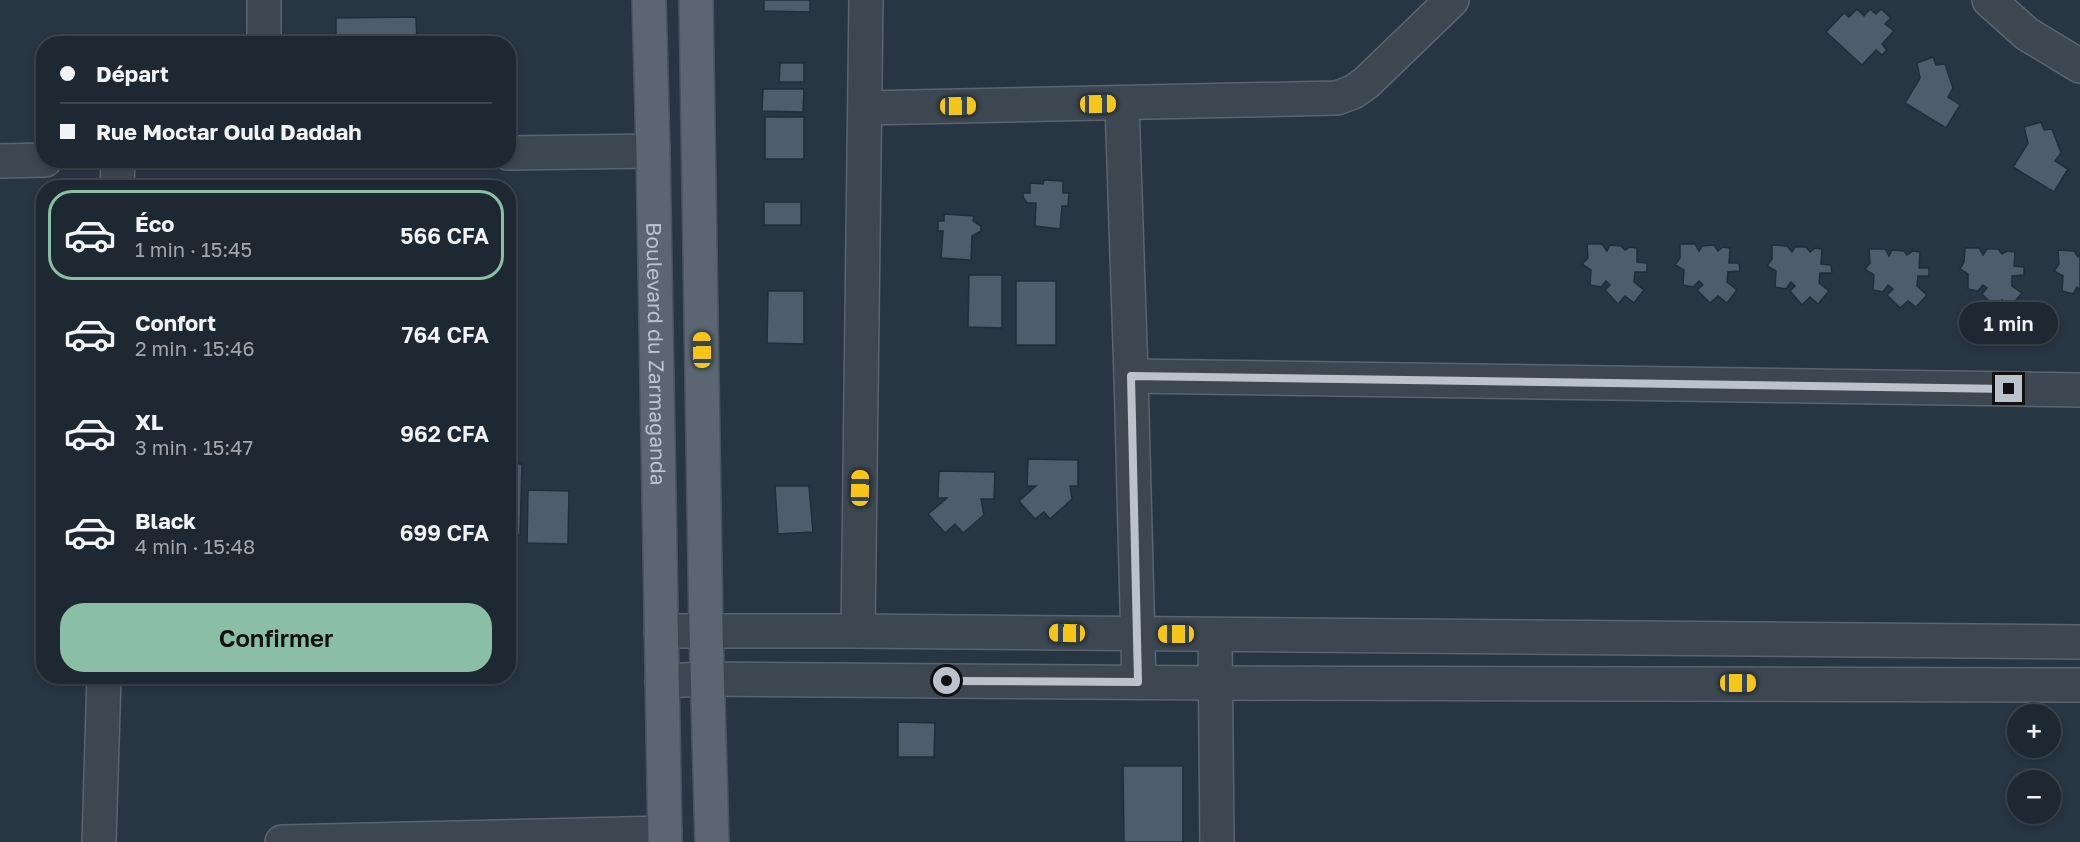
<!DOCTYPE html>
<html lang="fr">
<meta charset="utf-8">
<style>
:root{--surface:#1e2832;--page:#2b343e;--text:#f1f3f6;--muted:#a1a6ac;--line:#3c444d;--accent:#8abfa5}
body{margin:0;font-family:"Golos Text",sans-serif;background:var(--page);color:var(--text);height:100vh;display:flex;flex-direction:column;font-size:22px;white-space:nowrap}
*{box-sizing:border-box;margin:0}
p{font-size:20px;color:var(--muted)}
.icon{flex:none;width:33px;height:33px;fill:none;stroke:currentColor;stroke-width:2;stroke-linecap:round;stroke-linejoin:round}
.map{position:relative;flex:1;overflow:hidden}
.details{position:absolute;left:36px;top:180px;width:480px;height:504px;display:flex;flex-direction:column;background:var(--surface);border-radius:24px;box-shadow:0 3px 9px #0003,0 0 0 2px var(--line)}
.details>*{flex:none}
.top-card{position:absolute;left:36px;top:36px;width:480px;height:132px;border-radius:24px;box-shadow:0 3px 9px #0003,0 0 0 2px var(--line);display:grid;align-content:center;height:132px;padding:0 24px;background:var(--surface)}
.buttons{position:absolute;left:2007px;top:704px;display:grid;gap:12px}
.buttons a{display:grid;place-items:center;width:54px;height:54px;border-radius:50%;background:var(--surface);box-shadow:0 3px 9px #0003,0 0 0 2px var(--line);font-size:30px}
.end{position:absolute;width:27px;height:27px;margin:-14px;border:8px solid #bac2cc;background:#111;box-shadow:0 0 0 3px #111}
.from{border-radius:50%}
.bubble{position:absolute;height:42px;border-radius:21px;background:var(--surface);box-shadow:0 3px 9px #0003,0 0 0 2px var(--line);font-size:20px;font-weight:600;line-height:42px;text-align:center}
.car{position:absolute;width:18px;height:36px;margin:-18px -9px;border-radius:8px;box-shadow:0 0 4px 2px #0007;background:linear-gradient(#f5c518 24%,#345 0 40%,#f5c518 0 76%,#345 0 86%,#f5c518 0)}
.top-card b{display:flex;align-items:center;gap:21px;height:57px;font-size:22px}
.top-card b+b{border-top:2px solid var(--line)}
.top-card i{width:15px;height:15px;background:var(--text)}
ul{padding:10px 0 0;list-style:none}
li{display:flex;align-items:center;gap:18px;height:90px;margin:0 12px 9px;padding:0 12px;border:3px solid transparent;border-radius:24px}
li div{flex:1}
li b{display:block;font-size:22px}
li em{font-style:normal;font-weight:600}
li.current{border-color:var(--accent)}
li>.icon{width:54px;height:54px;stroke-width:1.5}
.primary-button{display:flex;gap:12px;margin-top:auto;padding:12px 24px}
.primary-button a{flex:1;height:69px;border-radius:24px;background:var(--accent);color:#111;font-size:24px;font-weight:600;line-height:69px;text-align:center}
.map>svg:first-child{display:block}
</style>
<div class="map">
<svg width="2080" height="842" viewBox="0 0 2080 842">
<rect width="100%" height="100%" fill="#283543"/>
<g fill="#4e5c6b" stroke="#232d3a" stroke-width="1.5">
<path d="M764,0H810V12L764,11Z"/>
<path d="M1857,9L1864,16L1870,9L1876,14L1881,9L1891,18L1885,24L1894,31L1882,44L1887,50L1882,55L1876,50L1862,65L1826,32L1844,13L1849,17Z"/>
<path d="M416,17L417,44H336V18Z"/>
<path d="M1933,57L1936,65L1945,64L1953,88L1948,97L1960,105L1946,128L1905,103L1920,78L1917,63Z"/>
<path d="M780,63H804V82H779Z"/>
<path d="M763,89H804L803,112L762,111Z"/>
<rect x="765" y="117" width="39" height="42"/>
<path d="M2041,122L2044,130L2052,129L2061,153L2055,161L2068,169L2054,192L2013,167L2028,143L2024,127Z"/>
<path d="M1044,180L1063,181V193H1069L1068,206H1062L1060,229L1035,226L1036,203H1027L1023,197V193H1030V183L1043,184Z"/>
<rect x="764" y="202" width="37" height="23"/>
<path d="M944,214L974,216L973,221L981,226V231L972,236L971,260L941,258L943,231H938V221H944Z"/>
<path d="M1587,244H1602L1607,251L1610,245L1621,246L1625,250L1630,247L1637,248V262L1647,263V272H1635L1634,282L1644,290L1634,303L1625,296L1618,304L1605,290L1610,285L1606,281L1601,287L1590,285L1591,270L1582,264L1588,258Z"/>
<path d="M1680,244H1695L1699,251L1702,246L1714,245L1718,251L1723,247L1730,248L1729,263H1739L1740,271L1728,272L1727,282L1737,290L1727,303L1718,296L1710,303L1697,290L1703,285L1699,281L1693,287L1683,285L1684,270L1675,265L1680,258Z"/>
<path d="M1772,245L1787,246L1792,252L1795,247H1806L1810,252L1815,248L1822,249L1821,264L1831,265L1832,273H1820L1819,283L1829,291L1818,304L1810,297L1802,305L1790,291L1795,286L1791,282L1786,289L1775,287L1776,271L1767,266L1772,259Z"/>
<path d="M1965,248H1979L1983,255L1987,249H1998L2002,254L2007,251L2015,252L2014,266L2024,267V275L2012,276V286L2022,293L2011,306L2002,300L1995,307L1982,294L1987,288L1983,285L1978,291L1968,289V274L1960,269L1964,262Z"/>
<path d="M1869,249H1885L1889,256L1892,250L1904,251L1907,255L1913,251L1920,252L1919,268H1929V276H1918L1917,286L1927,295L1916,307L1908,301L1900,308L1887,295L1893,289L1888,285L1883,292L1873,290L1874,275L1865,269L1870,263Z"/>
<path d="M2058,250L2074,251L2078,257L2080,254V290L2077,287L2073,294L2062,291L2063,276L2054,271L2059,264Z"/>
<path d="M969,275H1002V328L968,327Z"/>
<rect x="1016" y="281" width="40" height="64"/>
<path d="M768,291H804V344L767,343Z"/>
<path d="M1028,459L1078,460V486H1070L1072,499L1050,519L1044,512L1035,519L1019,501L1036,486H1027Z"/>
<path d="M508,463L522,464L520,535H508Z"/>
<path d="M939,471L995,472L994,499H981L984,515L963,533L955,524L945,533L928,514L947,498H938Z"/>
<path d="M775,486H809L813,532L778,534Z"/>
<path d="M528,490L569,491L568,544L527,543Z"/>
<path d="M898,722L935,723L934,757H898Z"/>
<path d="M1123,766H1183V842H1124Z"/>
</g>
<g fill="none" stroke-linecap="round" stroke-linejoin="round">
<defs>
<g id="minor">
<path d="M1989,0L2027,34L2080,66"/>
<path d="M264,44V0"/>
<path d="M1122,103L1131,376L1139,682"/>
<path d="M865,108L1337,98L1353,92L1366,83L1452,0"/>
<path d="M508,153L653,151"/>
<path d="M0,161L45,160"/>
<path d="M117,188L118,160"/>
<path d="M1131,376L2080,390"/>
<path d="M661,631H858L2080,642"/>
<path d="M858,631L866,0"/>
<path d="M1215,635L1217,842"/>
<path d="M662,681L707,679L1216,683L2080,685"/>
<path d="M99,842L104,676"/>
<path d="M282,842L665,833"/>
</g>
<g id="major">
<path id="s1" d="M649,0L653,151L665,842"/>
<path d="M696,0L706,630L712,842"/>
</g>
</defs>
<use href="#minor" stroke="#5b6470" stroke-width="36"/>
<use href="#major" stroke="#49525f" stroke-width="36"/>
<use href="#minor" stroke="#3c4752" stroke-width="33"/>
<use href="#major" stroke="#5b6672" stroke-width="33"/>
</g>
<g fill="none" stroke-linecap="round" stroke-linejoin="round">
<path stroke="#bac2cc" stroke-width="8" d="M947,681L1138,682L1131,376L2009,389"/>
</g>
<g text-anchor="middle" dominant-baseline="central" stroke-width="5" stroke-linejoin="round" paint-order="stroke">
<g font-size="21" fill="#bac2cc" stroke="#212b38">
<text stroke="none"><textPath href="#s1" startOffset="354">Boulevard du Zarmaganda</textPath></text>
</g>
</g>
</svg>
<div class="buttons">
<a>+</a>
<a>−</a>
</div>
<i class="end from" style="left:947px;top:681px"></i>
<i class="end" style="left:2009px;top:389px"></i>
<div class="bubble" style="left:1959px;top:302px;width:99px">1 min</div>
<i class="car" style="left:1098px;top:104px;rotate:89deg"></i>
<i class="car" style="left:958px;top:106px;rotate:89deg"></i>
<i class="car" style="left:702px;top:350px;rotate:359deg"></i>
<i class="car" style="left:860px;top:488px;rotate:1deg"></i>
<i class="car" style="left:1067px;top:633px;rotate:271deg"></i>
<i class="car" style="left:1176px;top:634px;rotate:270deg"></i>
<i class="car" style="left:1738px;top:683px;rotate:90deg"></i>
<div class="top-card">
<b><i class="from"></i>Départ</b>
<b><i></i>Rue Moctar Ould Daddah</b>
</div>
<section class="details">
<ul>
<li class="current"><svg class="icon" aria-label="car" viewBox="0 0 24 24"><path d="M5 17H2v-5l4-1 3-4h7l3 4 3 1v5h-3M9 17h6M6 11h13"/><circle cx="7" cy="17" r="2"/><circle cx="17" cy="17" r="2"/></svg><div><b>Éco</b><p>1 min · 15:45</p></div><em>566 CFA</em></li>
<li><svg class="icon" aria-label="car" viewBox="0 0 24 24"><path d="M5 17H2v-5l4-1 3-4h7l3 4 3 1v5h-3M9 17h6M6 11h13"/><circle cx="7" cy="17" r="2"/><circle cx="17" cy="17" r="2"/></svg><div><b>Confort</b><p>2 min · 15:46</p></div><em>764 CFA</em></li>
<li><svg class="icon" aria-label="car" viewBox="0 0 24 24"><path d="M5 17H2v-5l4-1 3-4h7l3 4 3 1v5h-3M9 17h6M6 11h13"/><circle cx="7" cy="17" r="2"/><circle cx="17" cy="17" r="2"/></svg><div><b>XL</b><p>3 min · 15:47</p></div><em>962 CFA</em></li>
<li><svg class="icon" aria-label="car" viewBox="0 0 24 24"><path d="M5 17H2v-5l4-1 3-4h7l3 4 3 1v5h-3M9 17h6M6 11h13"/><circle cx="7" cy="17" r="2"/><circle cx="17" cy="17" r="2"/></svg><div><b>Black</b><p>4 min · 15:48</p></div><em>699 CFA</em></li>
</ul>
<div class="primary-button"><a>Confirmer</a></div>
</section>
</div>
